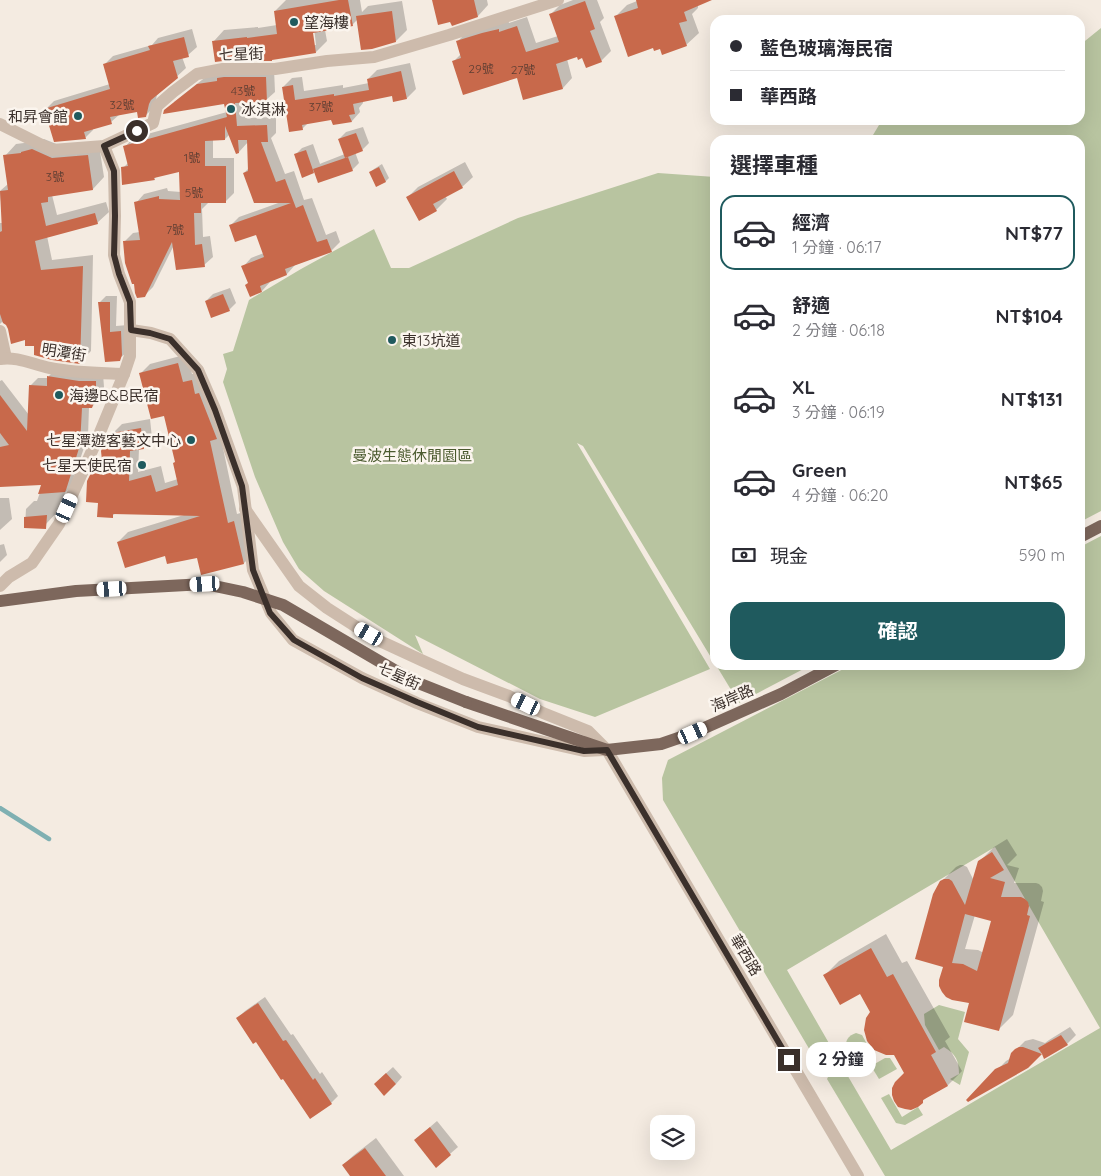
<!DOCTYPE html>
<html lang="zh-TW">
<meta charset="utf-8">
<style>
:root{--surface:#fff;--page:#f2f2f3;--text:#2b2b33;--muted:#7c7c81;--line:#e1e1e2;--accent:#1f5a5e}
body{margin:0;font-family:Quicksand,"Noto Sans TC",sans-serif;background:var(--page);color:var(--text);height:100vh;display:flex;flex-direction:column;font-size:19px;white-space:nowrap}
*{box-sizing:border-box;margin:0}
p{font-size:16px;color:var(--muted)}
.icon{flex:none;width:28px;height:28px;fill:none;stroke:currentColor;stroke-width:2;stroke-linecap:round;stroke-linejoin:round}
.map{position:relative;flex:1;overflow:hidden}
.drawer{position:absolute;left:710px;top:135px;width:375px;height:535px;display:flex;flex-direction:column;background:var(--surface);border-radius:15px;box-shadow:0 5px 20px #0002}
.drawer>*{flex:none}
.top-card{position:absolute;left:710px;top:15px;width:375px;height:110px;border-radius:15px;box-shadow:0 5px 20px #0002;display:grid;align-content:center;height:110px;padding:0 20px;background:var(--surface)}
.buttons{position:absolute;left:650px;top:1115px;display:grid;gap:10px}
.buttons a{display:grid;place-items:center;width:45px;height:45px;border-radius:10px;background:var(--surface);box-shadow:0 5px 20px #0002;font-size:25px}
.end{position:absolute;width:22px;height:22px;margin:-11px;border:6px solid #3b302b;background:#fff;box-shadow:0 0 0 2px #fff}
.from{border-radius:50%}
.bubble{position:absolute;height:35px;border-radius:15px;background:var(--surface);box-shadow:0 5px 20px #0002;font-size:16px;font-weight:700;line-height:35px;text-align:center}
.car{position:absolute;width:15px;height:30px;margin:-15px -8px;border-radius:6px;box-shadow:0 0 4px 1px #0007;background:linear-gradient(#fff 24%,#345 0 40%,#fff 0 76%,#345 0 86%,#fff 0)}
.top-card b{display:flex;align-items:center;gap:18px;height:48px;font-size:19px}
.top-card b+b{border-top:1px solid var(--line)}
.top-card i{width:12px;height:12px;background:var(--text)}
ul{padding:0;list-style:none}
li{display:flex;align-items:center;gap:15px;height:75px;margin:0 10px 8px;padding:0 10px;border:2px solid transparent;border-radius:15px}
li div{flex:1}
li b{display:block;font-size:19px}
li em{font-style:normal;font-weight:700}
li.active{border-color:var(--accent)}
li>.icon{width:45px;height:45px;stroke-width:1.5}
h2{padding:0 20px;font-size:22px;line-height:60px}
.pay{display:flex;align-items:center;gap:12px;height:55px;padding:0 20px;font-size:19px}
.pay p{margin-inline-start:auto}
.primary-button{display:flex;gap:10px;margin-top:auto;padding:10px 20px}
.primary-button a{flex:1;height:58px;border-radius:15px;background:var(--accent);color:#fff;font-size:20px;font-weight:700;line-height:58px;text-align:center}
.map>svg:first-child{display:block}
</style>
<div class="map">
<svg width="1101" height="1176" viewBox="0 0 1101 1176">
<rect width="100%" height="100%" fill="#f4ebe1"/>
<g fill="#b8c4a0">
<path d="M1101,28V511L1080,522V140H870L882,120H1080V45Z"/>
<path d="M658,173L715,177V664L583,446L577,443L710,669L595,717L540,699L415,635L423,654L324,591L299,569L283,542L255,477L223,382L227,369L223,354L233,351L249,300L301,269L374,229L391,268H409L518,218Z"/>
<path d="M1101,536V1176H885L827,1079L829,1075L842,1066L891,1150L1100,1028L995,847L787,970L830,1045L815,1053L811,1052L663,800L662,778L668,760L851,665H1080V547Z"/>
<path d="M716,665H811L739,703Z"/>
<path d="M939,1005L965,1012L958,1039L969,1052L960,1085L950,1079L959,1074C959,1061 956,1054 944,1047L939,1050L925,1025L924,1014Z"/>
<path d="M856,1033L862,1035L868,1046C858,1070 832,1041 856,1033Z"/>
<path d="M885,1058H890L897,1069L879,1079L871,1066Z"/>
<path d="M889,1094L902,1117L918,1107L923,1115L905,1125L896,1123L881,1098Z"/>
</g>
<g fill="#0003" fill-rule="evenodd">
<path d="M286,0H360L362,12L368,6L402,1L407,30L396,41L358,19L352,25L325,30L327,41L316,52L214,41L224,30L258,27V28L277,25L275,11ZM311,27H314L316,45H314Z"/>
<path d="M433,0H487L488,5L478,16Z"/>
<path d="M573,0H597L604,18L600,22L611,51L601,61L578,55L567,59L572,78L563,88L454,61L461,54L457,42L467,32L508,20L509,23L527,17L536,43L558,36L551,14L560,5Z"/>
<path d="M637,0H707L698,5V8L692,14L699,33L686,45L660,47L615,17L627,5L637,1Z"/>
<path d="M192,29L197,47L188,55L182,57L186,68L157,95L154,107L145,116L138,111L120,114L111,122L93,128V130L85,138L45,110L54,101L110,84L105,64L113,56L152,45L158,38Z"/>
<path d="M410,63L416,89L407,98L393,94L363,101V103L359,108L360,112L352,121L333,124L332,119L308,123L302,129L283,87L292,78L302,77L304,91L343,85V88L369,83L368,79L377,70Z"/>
<path d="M274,69L275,92L266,100L244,101L245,118L276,117V133L271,138L285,174L294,171L304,200L312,198L326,235L336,231L340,242L331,251L295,265L287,274L269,280L270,282L262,291L249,282L243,267L251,258L264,253L257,233L230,226L239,217L281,202L244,173L249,168L248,142L239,152L230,134L225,139L213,140V158H234V193L225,202H209L202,209L203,237L210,236L213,257L204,265L174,245L153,287L144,296L124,242L133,233L140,232L136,203L144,194L167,188L168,191L181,192V170L157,176L154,179L123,168L129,162L125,147L133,138L227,112L225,103L174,102L207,76Z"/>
<path d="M363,127L369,143L362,150L355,152L359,163L352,170L315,171L313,172L295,155L302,148L313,144L320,164L322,163L345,154L339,139L346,132Z"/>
<path d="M44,139L64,147L99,145L104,177L93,189L52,195L57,215L106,202L109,212L97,223L47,236L52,260L93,255L91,351L79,363L35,345L26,338L9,328L7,324L2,322L0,324V223H3L0,191L8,184L5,156L16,144L32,142L33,141Z"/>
<path d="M465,162L473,177L462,187L445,196L447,199L436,210L408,197L418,187Z"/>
<path d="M382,164L389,178L386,181L377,185L371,172L374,169Z"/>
<path d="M230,288L236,303L229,310L206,301L213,294Z"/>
<path d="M106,296H117L116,326L128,325L127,352L119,359L99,303Z"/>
<path d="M188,354L192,374L201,371L220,434L237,514L244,512L253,554L244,563L198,556L166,555L118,542L128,532L184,515L116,513L112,516L99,502L94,470L103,461L106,444L113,436V433L122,424L150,419L152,438L143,448L139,449L138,472L161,466L165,483L178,479L176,461L165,414L141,373L150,364Z"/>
<path d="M57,368L103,374L104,387L100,398L92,407H89L88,436L73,480L69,489L65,493L60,509L46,524L25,526L26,509L34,501H37L43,484L0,486V381L2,380L29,415L30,386L38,378H49V376Z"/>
<path d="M0,498H9L12,519L0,530Z"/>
<path d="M4,544L7,555L0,562V545Z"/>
<path d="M1007,839L1017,855L1007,865L1019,868L1014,883H1036L1039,884L1042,887L1043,891L1041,901L1044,902L1013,1015L999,1029L945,966L941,882L956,867L960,865H963L967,867L974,881L980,861L994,847ZM975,915L993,920L984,953L978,950L965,949Z"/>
<path d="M886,934L902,963L907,961L950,1037L945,1041L962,1071L948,1085L927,1097L917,1106L906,1073L861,992L825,975L839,961Z"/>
<path d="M265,997L291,1035L293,1034L320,1074L322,1072L338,1096L331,1103L256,1040L238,1018L245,1011Z"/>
<path d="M1070,1027L1076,1035L1067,1044L1042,1052L1028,1067L968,1100L1006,1061L1011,1058L1013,1053L1025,1041L1033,1039L1045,1043L1049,1040Z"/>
<path d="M393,1067L402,1077L396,1084L382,1077Z"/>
<path d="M437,1121L458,1147L436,1166L415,1140Z"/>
<path d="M376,1138L404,1176H351L343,1165L354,1155Z"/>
</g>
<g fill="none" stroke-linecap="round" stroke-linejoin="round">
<path stroke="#7fb0b2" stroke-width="4.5" d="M0,808L49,839"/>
</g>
<g fill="#c8694b" fill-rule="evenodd">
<path d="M339,0H348L353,26L313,33L316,53L272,60V61H223L215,62L212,41L247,37V38L277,34L274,11Z"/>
<path d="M432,0H474L478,17L452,26L450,22L438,25Z"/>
<path d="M636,0H712L684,12L687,21L679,23L687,46L662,55L660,49L654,51L653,48L628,57L614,16L638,8Z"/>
<path d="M585,1L595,29L590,31L602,62L586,68L582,58L578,60L577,57L556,64L563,89L523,100L517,78L463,95L452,61L461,58L456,41L482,33L499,29V32L517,26L526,52L559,42L549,14Z"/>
<path d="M392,11L396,42L372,49L361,50L356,16Z"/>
<path d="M184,37L189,57L173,61L178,78L151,100L149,104L146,117L138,118L137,112L110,117L112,124L84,132L86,139L54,142L44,109L110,89L103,64L150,50L148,46Z"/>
<path d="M401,71L407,99L393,102L392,96L353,104L355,114L349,115L352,122L333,125L331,120L302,125L303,130L289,132L282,87L293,85L295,100L334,94V96L369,90L367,79Z"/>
<path d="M224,77H266L267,102L235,103L237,126L267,125L268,142H261L276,182L285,179L296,208L303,205L317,242L327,239L332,252L285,269L287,275L260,286L262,292L250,297L245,285L248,283L241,266L264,257L256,235L235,242L229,225L291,203H254L243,173L248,171L247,140H238L239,153L236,154L225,126V140L205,141V166H226V203H201V213H194L195,245L202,244L205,267L176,270L172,242L145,297L137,298L135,293L134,284H132L125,263L123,241L140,240L134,202L159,196V199L180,200L179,172L154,178L155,180L122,185L121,167L128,166L123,146L227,117L224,104L163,114L164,110L197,84L217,81V78Z"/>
<path d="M356,133L363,151L345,158L338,139Z"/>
<path d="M32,149L52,158L88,155L93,190L48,197V202L41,203L46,226L95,213L98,224L35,241L41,270L83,266L80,364L52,360L34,355V346H25V340L11,344L8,329L6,325L3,323L0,314V232L2,231L0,191L8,190L3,155L21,153V152Z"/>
<path d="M306,150L314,173L302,178L294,154Z"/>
<path d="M348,157L353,171L318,183L313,169Z"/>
<path d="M379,167L386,182L376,187L369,172Z"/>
<path d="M454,171L463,188L433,204L437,211L419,221L406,197Z"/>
<path d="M223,294L230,311L211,318L205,301Z"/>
<path d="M98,302H110V332L121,331L122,355L120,361L105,362Z"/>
<path d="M178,363L183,382L192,380L195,394L199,393L217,439L210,441L228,523L234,521L244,564L201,575L197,558L167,564L165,556L125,568L117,542L200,516L113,514V518L97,517L98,503L86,502L87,481L93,469L103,470L101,451L104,443L113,442L112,433L141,428L144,449L130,451L129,481L151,475L156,492L178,485L173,463L175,462L164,416L151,419L139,373Z"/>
<path d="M47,376L79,381H96V396L92,408H82L80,445L66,490L65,492L38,494L41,485L0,487V447L9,445L0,433V395L27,431L29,385L47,386Z"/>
<path d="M47,515L46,529L24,528V517Z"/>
<path d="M992,852L1004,870L990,878L1005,882L1001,897H1021L1025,899L1028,902L1029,906L1027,915L1030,916L999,1031L964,1022L969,1003L952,1000L946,997L942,992L939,986V980L943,967L915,959L933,894L940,881L944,879H949L952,881L965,905L978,861ZM965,914L991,921L977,971L963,964L952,963Z"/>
<path d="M871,948L887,977L893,974L936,1052L931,1055L948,1086L923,1100V1103L918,1107L911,1110L905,1109L898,1107L894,1101L892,1095V1088L895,1082L904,1073L894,1055H886L874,1050L867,1041L864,1030L866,1018L870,1012L860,994L840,1005L823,975Z"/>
<path d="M258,1003L283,1041L286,1040L313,1080L315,1078L332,1104L310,1119L283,1079L281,1080L256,1042L253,1044L236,1018Z"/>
<path d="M1061,1035L1068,1045L1044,1059L1042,1054L1028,1068L968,1102L966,1100L995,1069L1008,1063L1011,1053L1015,1049L1019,1047H1023L1042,1054L1038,1048Z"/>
<path d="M386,1073L396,1084L384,1096L374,1084Z"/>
<path d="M430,1127L451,1155L436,1168L414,1140Z"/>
<path d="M365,1148L386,1176H350L342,1165Z"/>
</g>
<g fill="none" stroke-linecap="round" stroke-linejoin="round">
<g stroke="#cdbbac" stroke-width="12">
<path d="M0,124L52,150L104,146L153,123L157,106L173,92L197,74L223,69H275L327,61L374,57L449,35L558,0"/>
<path d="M131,330L151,333L170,339L198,370L215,409L243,487L253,570L271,613L293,640L362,678L417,703L478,727L584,751L604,750"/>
<path d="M0,331L6,358"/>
<path d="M0,359C17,356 34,365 50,368C74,373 100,373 124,374"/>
<path d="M245,509L299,586L327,608L355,626L382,642L421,660L463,679L509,696L543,713L588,731L607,750L858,1176"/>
<path d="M0,586L9,577L32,563L59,524L96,442L124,374L130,356V302L119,274L114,255L115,216L114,171L104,146"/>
</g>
<g stroke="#7d675c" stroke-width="12">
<path d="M1080,537L1101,526"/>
<path d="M466,702L607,750L661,744L693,733L781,694L836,665"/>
</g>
<path stroke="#7d675c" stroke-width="12" d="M0,601L76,591L205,584L243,592L283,605L413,681L466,702"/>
</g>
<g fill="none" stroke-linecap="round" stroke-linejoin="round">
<path stroke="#3b302b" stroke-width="6" d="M137,131L104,146L114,171L115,216L114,255L119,274L130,302L131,330L150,333L170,339L198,370L215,410L242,486L253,570L270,613L294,640L362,678L417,702L478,727L584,751L607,750L789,1060"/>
</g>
<g fill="#1f5a5e" stroke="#fbf5ee" stroke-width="2">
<circle cx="294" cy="22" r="5"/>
<circle cx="231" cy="109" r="5"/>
<circle cx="78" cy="116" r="5"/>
<circle cx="392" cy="340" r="5"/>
<circle cx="59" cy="395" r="5"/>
<circle cx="191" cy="440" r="5"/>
<circle cx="142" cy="465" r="5"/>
</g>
<g text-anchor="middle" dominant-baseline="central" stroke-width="5" stroke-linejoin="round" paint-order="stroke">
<g font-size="12" fill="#5e3e33">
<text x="481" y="68">29號</text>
<text x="523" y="69">27號</text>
<text x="243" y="90">43號</text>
<text x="122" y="104">32號</text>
<text x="321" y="106">37號</text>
<text x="192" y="157">1號</text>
<text x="55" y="176">3號</text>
<text x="194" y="192">5號</text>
<text x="175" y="229">7號</text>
</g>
<g font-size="15" fill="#3b302b" stroke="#fbf5ee" text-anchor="start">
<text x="304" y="22">望海樓</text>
<text x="241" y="109">冰淇淋</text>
<text x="68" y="116" text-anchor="end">和昇會館</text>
<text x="402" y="340">東13坑道</text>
<text x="69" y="395">海邊B&amp;B民宿</text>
<text x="181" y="440" text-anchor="end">七星潭遊客藝文中心</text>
<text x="132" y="465" text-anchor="end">七星天使民宿</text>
</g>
<g font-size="15" fill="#3b302b" stroke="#fbf5ee">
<text transform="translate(241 54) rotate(-2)">七星街</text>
<text transform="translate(64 352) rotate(9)">明潭街</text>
<text transform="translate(399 676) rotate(24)">七星街</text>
<text transform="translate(732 698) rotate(-24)">海岸路</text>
<text transform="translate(746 955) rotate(59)">華西路</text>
</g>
<g font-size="15" fill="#4a5a2e" stroke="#fbf5ee">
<text x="412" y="455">曼波生態休閒園區</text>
</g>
</g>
</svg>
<div class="buttons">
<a><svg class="icon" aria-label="layers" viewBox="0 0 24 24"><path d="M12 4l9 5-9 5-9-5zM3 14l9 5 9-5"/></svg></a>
</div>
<i class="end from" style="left:137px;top:131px"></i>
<i class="end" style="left:789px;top:1060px"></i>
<div class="bubble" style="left:806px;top:1042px;width:70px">2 分鐘</div>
<i class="car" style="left:67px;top:508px;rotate:24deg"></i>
<i class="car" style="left:205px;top:584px;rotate:267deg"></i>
<i class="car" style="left:112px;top:589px;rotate:267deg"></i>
<i class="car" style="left:369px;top:634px;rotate:300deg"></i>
<i class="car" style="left:526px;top:704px;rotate:296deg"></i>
<i class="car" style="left:693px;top:733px;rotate:66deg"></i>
<div class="top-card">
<b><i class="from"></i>藍色玻璃海民宿</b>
<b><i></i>華西路</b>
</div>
<section class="drawer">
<h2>選擇車種</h2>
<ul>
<li class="active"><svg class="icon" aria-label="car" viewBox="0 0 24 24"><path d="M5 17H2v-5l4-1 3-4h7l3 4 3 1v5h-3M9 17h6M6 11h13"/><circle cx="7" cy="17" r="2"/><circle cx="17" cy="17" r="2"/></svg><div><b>經濟</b><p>1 分鐘 · 06:17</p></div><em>NT$77</em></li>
<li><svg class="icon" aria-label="car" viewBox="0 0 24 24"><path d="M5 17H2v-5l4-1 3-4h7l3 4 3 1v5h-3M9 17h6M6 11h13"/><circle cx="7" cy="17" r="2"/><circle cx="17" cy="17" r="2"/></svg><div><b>舒適</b><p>2 分鐘 · 06:18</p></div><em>NT$104</em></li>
<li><svg class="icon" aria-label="car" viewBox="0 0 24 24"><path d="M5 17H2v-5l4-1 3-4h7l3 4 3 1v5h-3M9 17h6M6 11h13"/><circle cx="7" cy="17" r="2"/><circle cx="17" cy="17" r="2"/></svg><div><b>XL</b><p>3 分鐘 · 06:19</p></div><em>NT$131</em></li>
<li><svg class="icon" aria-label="car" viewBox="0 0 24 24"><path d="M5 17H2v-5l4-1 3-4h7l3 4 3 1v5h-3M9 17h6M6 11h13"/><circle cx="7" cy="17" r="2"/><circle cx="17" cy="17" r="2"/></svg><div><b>Green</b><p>4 分鐘 · 06:20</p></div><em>NT$65</em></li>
</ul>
<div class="pay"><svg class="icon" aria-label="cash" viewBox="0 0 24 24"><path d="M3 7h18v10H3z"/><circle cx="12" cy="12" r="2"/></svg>現金<p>590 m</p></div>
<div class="primary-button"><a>確認</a></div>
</section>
</div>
